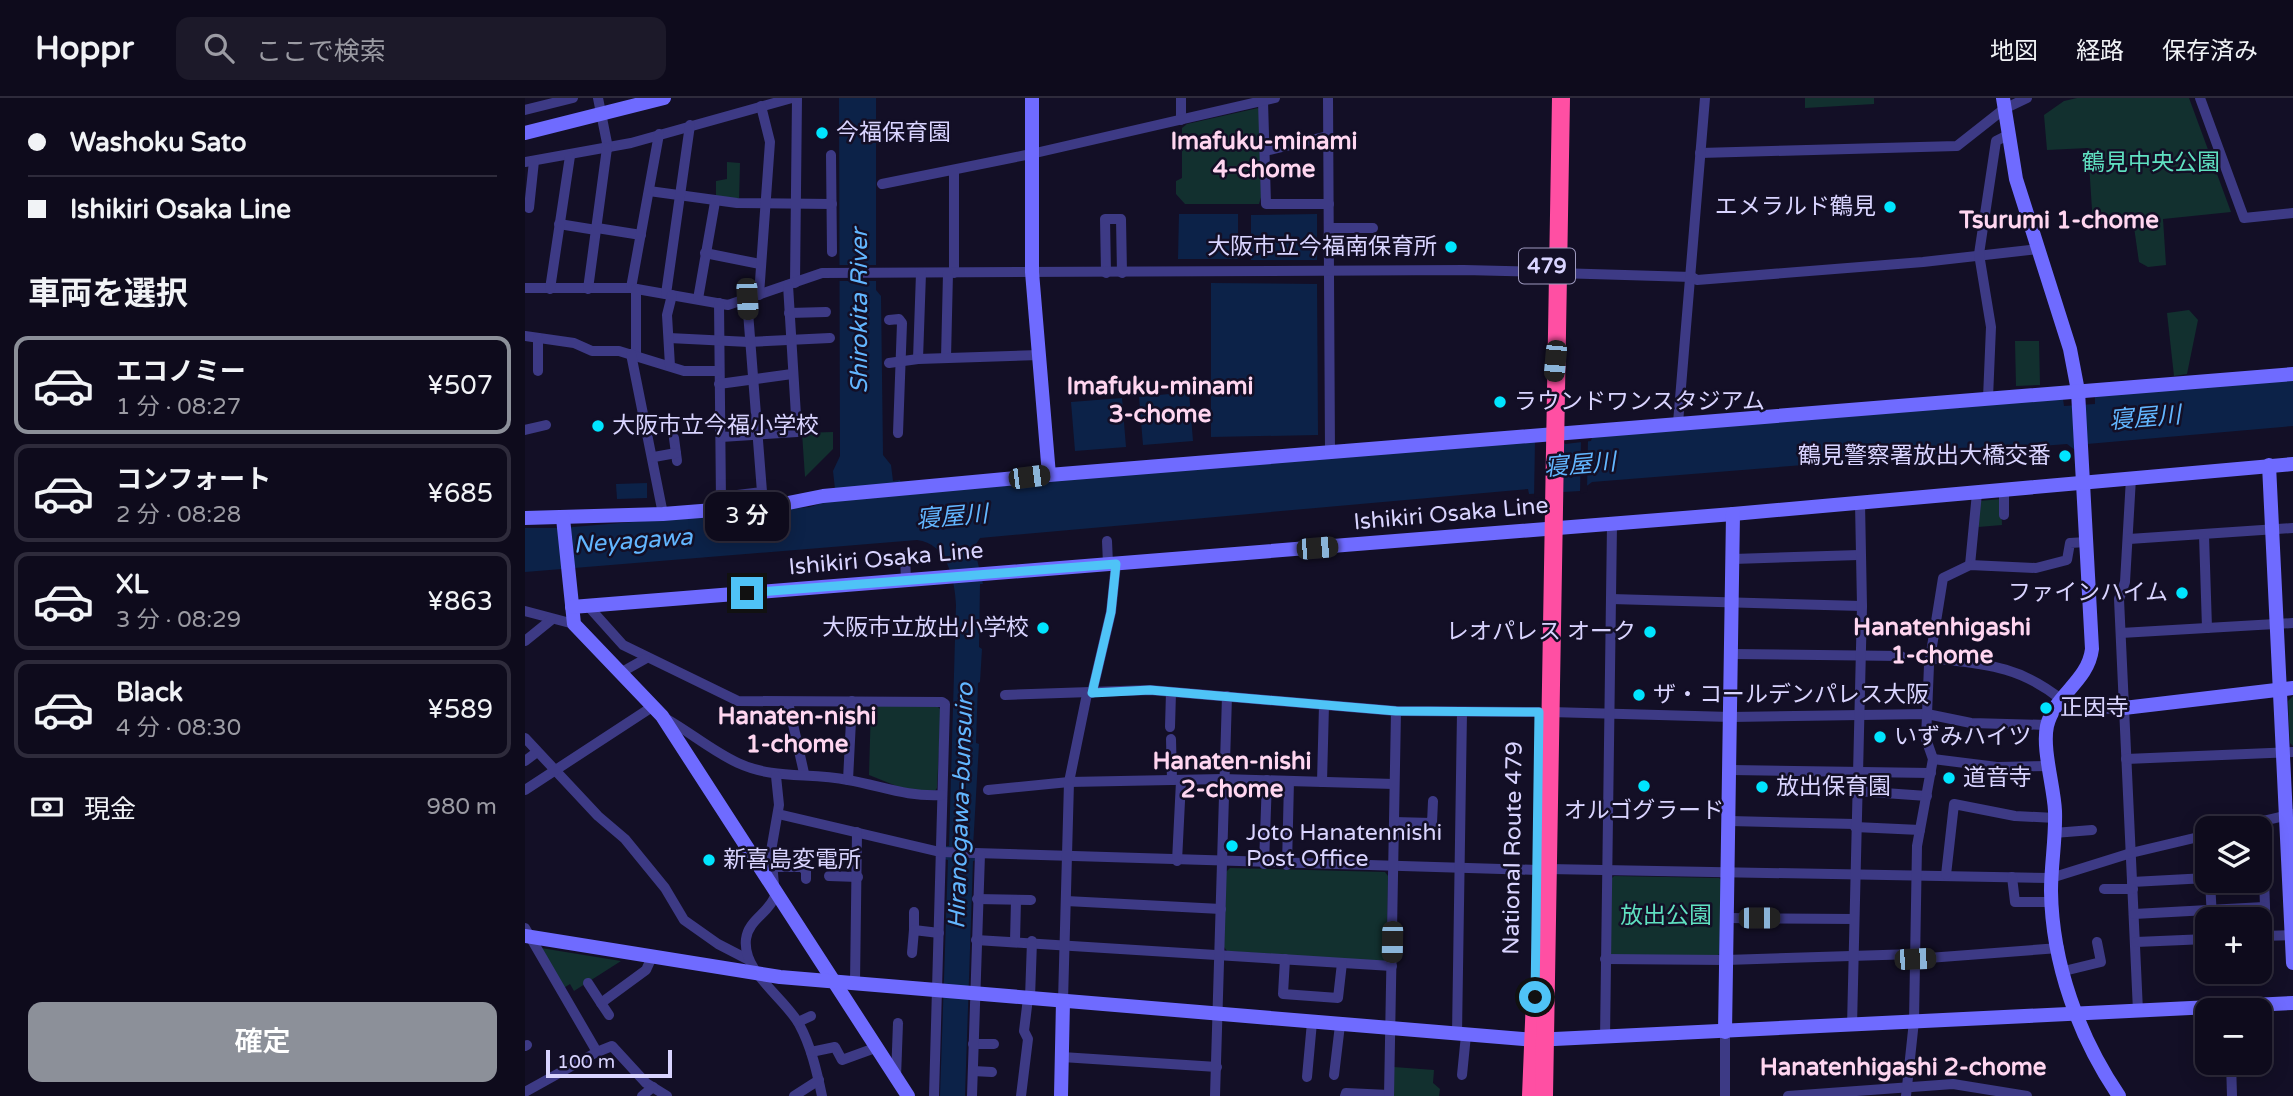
<!DOCTYPE html>
<html lang="ja">
<meta charset="utf-8">
<style>
:root{--surface:#0e0b1c;--page:#1c1929;--text:#f1f3f6;--muted:#9b9ba3;--line:#2e2b3b;--accent:#8c9099}
body{margin:0;font-family:"Varela Round","Noto Sans JP",sans-serif;background:var(--page);color:var(--text);height:100vh;display:flex;flex-direction:column;font-size:26px;white-space:nowrap}
*{box-sizing:border-box;margin:0}
p{font-size:23px;color:var(--muted)}
.icon{flex:none;width:38px;height:38px;fill:none;stroke:currentColor;stroke-width:2;stroke-linecap:round;stroke-linejoin:round}
.map{position:relative;flex:1;overflow:hidden}
.drawer{display:flex;flex-direction:column;background:var(--surface);width:525px}
.drawer>*{flex:none}
.guide{display:grid;align-content:center;height:154px;padding:0 28px;background:var(--surface)}
.fabs{position:absolute;left:1670px;top:718px;display:grid;gap:14px}
.fabs a{display:grid;place-items:center;width:77px;height:77px;border-radius:14px;background:var(--surface);box-shadow:0 4px 18px #0003,0 0 0 2px var(--line);font-size:35px}
.scale{position:absolute;left:21px;bottom:18px;width:126px;box-sizing:border-box;padding-left:7px;border:4px solid #d9d4ff;border-top:0;font-size:19px;line-height:24px;white-space:nowrap;color:#d9d4ff;-webkit-text-stroke:5px #130f26;paint-order:stroke}
.end{position:absolute;width:32px;height:32px;margin:-16px;border:9px solid #4fc3f7;background:#111;box-shadow:0 0 0 4px #111}
.from{border-radius:50%}
.bubble{position:absolute;height:49px;border-radius:14px;background:var(--surface);box-shadow:0 4px 18px #0003,0 0 0 2px var(--line);font-size:23px;font-weight:600;line-height:49px;text-align:center}
.car{position:absolute;width:21px;height:42px;margin:-21px -10px;border-radius:9px;box-shadow:0 0 5px 2px #0007;background:linear-gradient(#222 24%,#8ab4d8 0 40%,#222 0 76%,#8ab4d8 0 86%,#222 0)}
.guide b{display:flex;align-items:center;gap:24px;height:66px;font-size:26px}
.guide b+b{border-top:2px solid var(--line)}
.guide i{width:18px;height:18px;background:var(--text)}
ul{padding:0;list-style:none}
li{display:flex;align-items:center;gap:21px;height:98px;margin:0 14px 10px;padding:0 14px;border:4px solid var(--line);border-radius:14px}
li div{flex:1}
li b{display:block;font-size:26px}
li em{font-style:normal;font-weight:600}
li.on{border-color:var(--accent)}
li>.icon{width:63px;height:63px;stroke-width:1.5}
h2{padding:0 28px;font-size:32px;line-height:84px}
.pay{display:flex;align-items:center;gap:18px;height:77px;padding:0 28px;font-size:26px}
.pay p{margin-inline-start:auto}
.primary-button{display:flex;gap:14px;margin-top:auto;padding:14px 28px}
.primary-button a{flex:1;height:80px;border-radius:14px;background:var(--accent);color:#fff;font-size:28px;font-weight:600;line-height:80px;text-align:center}
header{display:flex;align-items:center;gap:42px;box-sizing:border-box;height:98px;padding:0 35px;background:var(--surface);border-bottom:2px solid var(--line)}
header strong{font-size:33px}
nav{display:flex;gap:38px;margin-inline-start:auto;font-size:24px}
.search{width:490px;height:63px;background:var(--page);display:flex;align-items:center;gap:18px;box-sizing:border-box;padding:0 24px;border-radius:14px;color:var(--muted);font-size:26px}
main{display:flex;flex:1;min-height:0}
.map>svg:first-child{display:block}
</style>
<header>
<strong>Hoppr</strong>
<div class="search"><svg class="icon" aria-label="search" viewBox="0 0 24 24"><circle cx="10" cy="10" r="6"/><path d="M15 15l6 6"/></svg>ここで検索</div>
<nav><a>地図</a><a>経路</a><a>保存済み</a></nav>
</header>
<main>
<section class="drawer">
<div class="guide">
<b><i class="from"></i>Washoku Sato</b>
<b><i></i>Ishikiri Osaka Line</b>
</div>
<h2>車両を選択</h2>
<ul>
<li class="on"><svg class="icon" aria-label="car" viewBox="0 0 24 24"><path d="M5 17H2v-5l4-1 3-4h7l3 4 3 1v5h-3M9 17h6M6 11h13"/><circle cx="7" cy="17" r="2"/><circle cx="17" cy="17" r="2"/></svg><div><b>エコノミー</b><p>1 分 · 08:27</p></div><em>¥507</em></li>
<li><svg class="icon" aria-label="car" viewBox="0 0 24 24"><path d="M5 17H2v-5l4-1 3-4h7l3 4 3 1v5h-3M9 17h6M6 11h13"/><circle cx="7" cy="17" r="2"/><circle cx="17" cy="17" r="2"/></svg><div><b>コンフォート</b><p>2 分 · 08:28</p></div><em>¥685</em></li>
<li><svg class="icon" aria-label="car" viewBox="0 0 24 24"><path d="M5 17H2v-5l4-1 3-4h7l3 4 3 1v5h-3M9 17h6M6 11h13"/><circle cx="7" cy="17" r="2"/><circle cx="17" cy="17" r="2"/></svg><div><b>XL</b><p>3 分 · 08:29</p></div><em>¥863</em></li>
<li><svg class="icon" aria-label="car" viewBox="0 0 24 24"><path d="M5 17H2v-5l4-1 3-4h7l3 4 3 1v5h-3M9 17h6M6 11h13"/><circle cx="7" cy="17" r="2"/><circle cx="17" cy="17" r="2"/></svg><div><b>Black</b><p>4 分 · 08:30</p></div><em>¥589</em></li>
</ul>
<div class="pay"><svg class="icon" aria-label="cash" viewBox="0 0 24 24"><path d="M3 7h18v10H3z"/><circle cx="12" cy="12" r="2"/></svg>現金<p>980 m</p></div>
<div class="primary-button"><a>確定</a></div>
</section>
<div class="map">
<svg width="1768" height="998" viewBox="0 0 1768 998">
<rect width="100%" height="100%" fill="#130f26"/>
<g fill="#12302f">
<path d="M1280,0H1349V6L1280,10Z"/>
<path d="M1552,0H1664L1706,114L1638,121L1641,167L1623,169L1614,164L1608,122L1568,127L1563,50L1522,52L1519,17L1539,3Z"/>
<path d="M733,10L736,14L737,96L734,106H660L651,96V83L657,80V30L662,26Z"/>
<path d="M202,64L215,65L214,104L191,102V83L202,81Z"/>
<path d="M1664,212L1673,222L1662,276L1649,278L1642,215Z"/>
<path d="M1490,243H1514L1515,287L1491,288Z"/>
<path d="M308,334V351L280,379L277,335Z"/>
<path d="M1476,401L1477,427L1453,429L1454,403Z"/>
<path d="M1768,598V648L1765,645L1763,603Z"/>
<path d="M346,607H411L416,612L412,690L409,694L389,695L344,677Z"/>
<path d="M705,770L860,774L863,778L862,861L858,864L702,853L699,849L701,774Z"/>
<path d="M1089,778L1194,780L1198,783L1196,854L1192,858L1087,857L1084,853L1085,782Z"/>
<path d="M16,850L96,863L49,893L45,886L37,891Z"/>
<path d="M869,969L909,972L908,985L915,991L914,998H869Z"/>
</g>
<g fill="#0c2248">
<path d="M314,0H351V192L356,198L358,357L366,367L368,383L375,382L377,389L1009,344L1038,343L1040,346L1066,343L1067,339L1538,301L1539,308L1570,306V298L1768,281V328L1562,346L1550,352L1542,346L1067,384L1055,393L1004,396L1003,391L455,440L449,449L458,486H455L454,549L457,551L455,584L453,585L451,645L454,646L448,749L451,762L448,763L440,998H415L423,762L419,761L420,748H424L431,507C430,482 422,445 392,442L0,474V430H36L285,409L294,406L310,391L308,373L315,358Z"/>
<path d="M654,116H713V161H653Z"/>
<path d="M792,116V162H726V117Z"/>
<path d="M686,185L792,186L793,337L686,339Z"/>
<path d="M664,294L668,343L618,347L614,299Z"/>
<path d="M597,300L601,349L550,353L546,304Z"/>
<path d="M122,385V400L92,401L91,386Z"/>
</g>
<g fill="#130f26">
<path d="M313,167H354V183H314Z"/>
<path d="M1039,341L1038,397L1009,400L1010,343Z"/>
<path d="M1056,342H1063L1062,394L1055,396Z"/>
</g>
<g fill="none" stroke-linecap="round" stroke-linejoin="round">
<g stroke="#3d3a85" stroke-width="10">
<path d="M73,0L83,50"/>
<path d="M803,0L805,355"/>
<path d="M1675,0L1719,120L1768,115"/>
<path d="M738,3L741,106H804"/>
<path d="M0,12L48,0"/>
<path d="M656,22V0"/>
<path d="M740,53L803,38"/>
<path d="M1175,55L1432,48L1479,11L1502,0"/>
<path d="M306,57L307,154"/>
<path d="M0,64L106,45L267,0"/>
<path d="M357,86L506,56L750,0"/>
<path d="M124,93L212,105L307,106"/>
<path d="M4,110L9,63"/>
<path d="M34,126L71,132"/>
<path d="M72,130L116,137"/>
<path d="M804,130H848"/>
<path d="M180,155L235,166"/>
<path d="M429,175V73"/>
<path d="M581,175L580,121H596L597,175"/>
<path d="M1032,175L1167,179L1172,182L1398,164L1513,151"/>
<path d="M270,185L272,0"/>
<path d="M0,190H106L203,207L297,175L939,172L1022,174"/>
<path d="M106,190L134,36"/>
<path d="M25,191L45,58"/>
<path d="M63,191L82,50"/>
<path d="M111,191V258"/>
<path d="M141,196L165,27"/>
<path d="M234,197L245,44L236,8"/>
<path d="M173,201L190,104"/>
<path d="M194,205L196,404"/>
<path d="M264,215L301,214"/>
<path d="M364,222L374,221L377,225L373,335"/>
<path d="M0,238L49,245L67,253H94L159,273H193"/>
<path d="M144,240L224,244L305,240"/>
<path d="M106,256L138,416"/>
<path d="M421,260L423,175"/>
<path d="M393,261L396,175"/>
<path d="M364,265L393,261L514,257"/>
<path d="M145,268L142,217L147,197"/>
<path d="M13,273V240"/>
<path d="M194,286L267,276"/>
<path d="M1463,300L1466,229L1454,156L1471,43L1483,37"/>
<path d="M1153,325L1180,0"/>
<path d="M0,332L21,327"/>
<path d="M196,339L272,334L263,187"/>
<path d="M149,340L152,363"/>
<path d="M129,359L151,355"/>
<path d="M1606,380L1600,484L1594,501L1613,913"/>
<path d="M196,399L237,394L222,201"/>
<path d="M1479,417V393"/>
<path d="M1679,437L1682,530"/>
<path d="M1604,441L1768,430"/>
<path d="M582,443L583,466"/>
<path d="M380,458L381,482"/>
<path d="M1208,461L1334,457"/>
<path d="M1445,467L1452,395"/>
<path d="M1086,501L1337,508"/>
<path d="M63,508L98,547L213,603L417,604L420,606L409,998"/>
<path d="M0,513L49,526"/>
<path d="M1596,535L1768,525"/>
<path d="M0,543L26,522"/>
<path d="M1206,556L1376,558"/>
<path d="M1406,560C1458,566 1494,567 1537,602"/>
<path d="M95,575L120,561"/>
<path d="M567,595L586,514L591,466"/>
<path d="M480,597L625,592L871,613L1014,614"/>
<path d="M263,604L279,675"/>
<path d="M1580,611L1599,610"/>
<path d="M1025,614L1206,619L1402,616L1446,625L1523,627"/>
<path d="M140,620C165,634 187,653 213,665C250,682 283,674 323,682C357,688 381,699 417,697"/>
<path d="M645,629L646,594"/>
<path d="M0,640L73,718L100,741L140,790L159,822L193,846L224,862"/>
<path d="M646,641L647,682"/>
<path d="M1408,661L1472,669L1525,668"/>
<path d="M1601,661L1768,654"/>
<path d="M0,663L12,654"/>
<path d="M1206,672L1406,675"/>
<path d="M251,678L254,707L246,753L250,798C244,815 223,822 221,841C217,874 260,900 274,926C286,948 292,974 297,998"/>
<path d="M323,682L327,603"/>
<path d="M797,684L799,607"/>
<path d="M0,692L127,609"/>
<path d="M463,692L544,684L698,681L869,686"/>
<path d="M1331,693L1402,698"/>
<path d="M253,716L415,754L1013,772"/>
<path d="M1737,722L1741,838"/>
<path d="M1205,723L1330,726"/>
<path d="M869,724L907,725L908,703"/>
<path d="M1330,729L1395,732"/>
<path d="M1708,730L1768,716"/>
<path d="M1529,735L1567,732"/>
<path d="M652,763L656,683"/>
<path d="M739,766L742,682"/>
<path d="M762,767L764,683"/>
<path d="M247,769H277L281,773V781"/>
<path d="M1023,771L1526,780L1606,755L1682,737"/>
<path d="M1421,777L1429,706L1490,718L1530,720"/>
<path d="M304,778L333,779"/>
<path d="M1487,779L1490,804H1527"/>
<path d="M1685,782L1687,821"/>
<path d="M1607,784L1682,780"/>
<path d="M1579,791H1608"/>
<path d="M452,801L506,802"/>
<path d="M541,803L696,811"/>
<path d="M1609,816L1739,809"/>
<path d="M1201,820L1329,821"/>
<path d="M0,830L72,954L87,948L121,985L142,998"/>
<path d="M389,832V814"/>
<path d="M1737,838L1768,837"/>
<path d="M451,842L867,868"/>
<path d="M490,843L491,802"/>
<path d="M1611,844L1682,841"/>
<path d="M387,855L389,832L414,835"/>
<path d="M760,861L758,896L813,900L817,865"/>
<path d="M1080,861L1201,862L1390,856"/>
<path d="M1390,861L1534,850"/>
<path d="M1539,873L1576,864L1572,844"/>
<path d="M63,885L76,905"/>
<path d="M330,885L332,734"/>
<path d="M505,900L507,843"/>
<path d="M538,903L544,684L562,596"/>
<path d="M84,917L76,905L121,872L127,859"/>
<path d="M273,924L286,918"/>
<path d="M1327,928L1337,508L1335,405"/>
<path d="M932,936L937,614"/>
<path d="M1080,940L1087,426"/>
<path d="M448,946H469"/>
<path d="M0,948L2,947"/>
<path d="M286,954L310,949L317,962L350,950"/>
<path d="M537,959L692,969"/>
<path d="M1706,964L1707,998"/>
<path d="M448,973L467,974"/>
<path d="M809,977L815,927"/>
<path d="M937,977L941,937"/>
<path d="M371,979L373,925"/>
<path d="M782,979L787,924"/>
<path d="M0,994L72,954"/>
<path d="M117,998L128,989"/>
<path d="M269,998L294,982"/>
<path d="M447,998L455,756"/>
<path d="M496,998L503,941L499,933L503,900"/>
<path d="M690,998L702,598"/>
<path d="M820,998L821,995L864,997"/>
<path d="M864,998L871,613"/>
<path d="M1200,998V934"/>
<path d="M1263,998L1428,986L1502,998"/>
<path d="M1381,998L1389,923L1392,748L1408,661L1401,641L1404,567L1418,480L1445,467L1511,470L1542,462L1545,445L1561,444"/>
</g>
<g stroke="#6f6bff" stroke-width="14">
<path d="M507,0V174L524,377"/>
<path d="M1478,0L1491,81L1545,251L1553,293L1567,551C1563,584 1529,597 1522,628C1517,651 1529,689 1530,713C1531,740 1526,766 1526,793C1527,866 1554,939 1594,998"/>
<path d="M0,35L139,0"/>
<path d="M1744,367L1768,865"/>
<path d="M0,420L138,416L253,407L298,398L524,377L1768,276"/>
<path d="M38,420L49,526L137,618L383,998"/>
<path d="M47,509L1208,416L1768,366"/>
<path d="M1599,610L1768,590"/>
<path d="M0,838L255,879L1009,942L1768,905"/>
<path d="M1200,934L1208,416"/>
<path d="M536,998L538,903"/>
</g>
<g stroke="#ff4fa3" stroke-width="18">
<path d="M1006,998L1010,900"/>
<path d="M1019,998L1036,0"/>
</g>
</g>
<g fill="none" stroke-linecap="round" stroke-linejoin="round">
<path stroke="#4fc3f7" stroke-width="9" d="M222,495L591,466L586,514L567,595L625,592L871,613L1014,614L1010,899"/>
</g>
<g fill="#00e5ff" stroke="#130f26" stroke-width="2.5">
<circle cx="297" cy="35" r="7"/>
<circle cx="1365" cy="109" r="7"/>
<circle cx="926" cy="149" r="7"/>
<circle cx="975" cy="304" r="7"/>
<circle cx="73" cy="328" r="7"/>
<circle cx="1540" cy="358" r="7"/>
<circle cx="1657" cy="495" r="7"/>
<circle cx="518" cy="530" r="7"/>
<circle cx="1125" cy="534" r="7"/>
<circle cx="1114" cy="597" r="7"/>
<circle cx="1521" cy="610" r="7"/>
<circle cx="1355" cy="639" r="7"/>
<circle cx="1424" cy="680" r="7"/>
<circle cx="1119" cy="688" r="7"/>
<circle cx="1237" cy="689" r="7"/>
<circle cx="707" cy="748" r="7"/>
<circle cx="184" cy="762" r="7"/>
</g>
<g text-anchor="middle" dominant-baseline="central" stroke-width="5" stroke-linejoin="round" paint-order="stroke">
<rect fill="#130f26" stroke="#9e99be" stroke-width="2" x="994" y="150.5" width="56" height="35" rx="5"/>
<g font-size="21" font-weight="bold" fill="#d9d4ff">
<text x="1022" y="168">479</text>
</g>
<g font-size="23" fill="#d9d4ff" stroke="#130f26" text-anchor="start">
<text x="311" y="35">今福保育園</text>
<text x="1351" y="109" text-anchor="end">エメラルド鶴見</text>
<text x="912" y="149" text-anchor="end">大阪市立今福南保育所</text>
<text x="989" y="304">ラウンドワンスタジアム</text>
<text x="87" y="328">大阪市立今福小学校</text>
<text x="1526" y="358" text-anchor="end">鶴見警察署放出大橋交番</text>
<text x="1643" y="495" text-anchor="end">ファインハイム</text>
<text x="504" y="530" text-anchor="end">大阪市立放出小学校</text>
<text x="1111" y="534" text-anchor="end">レオパレス オーク</text>
<text x="1128" y="597">ザ・コールデンパレス大阪</text>
<text x="1535" y="610">正因寺</text>
<text x="1369" y="639">いずみハイツ</text>
<text x="1438" y="680">道音寺</text>
<text x="1251" y="689">放出保育園</text>
<text x="1119" y="713" text-anchor="middle">オルゴグラード</text>
<text x="721" y="735">Joto Hanatennishi<tspan x="721" dy="26">Post Office</tspan></text>
<text x="198" y="762">新喜島変電所</text>
</g>
<g font-size="23" fill="#5fe0c0" stroke="#130f26">
<text x="1626" y="65">鶴見中央公園</text>
<text x="1141" y="818">放出公園</text>
</g>
<g font-size="23" fill="#d9d4ff" stroke="#130f26">
<text transform="translate(926 416) rotate(-5)">Ishikiri Osaka Line</text>
<text transform="translate(361 461) rotate(-5)">Ishikiri Osaka Line</text>
<text transform="translate(988 750) rotate(-89)">National Route 479</text>
</g>
<g font-size="24" font-weight="bold" fill="#ffd6f0" stroke="#130f26">
<text x="739" y="43">Imafuku-minami<tspan x="739" dy="28">4-chome</tspan></text>
<text x="1534" y="122">Tsurumi 1-chome</text>
<text x="635" y="288">Imafuku-minami<tspan x="635" dy="28">3-chome</tspan></text>
<text x="1417" y="529">Hanatenhigashi<tspan x="1417" dy="28">1-chome</tspan></text>
<text x="272" y="618">Hanaten-nishi<tspan x="272" dy="28">1-chome</tspan></text>
<text x="707" y="663">Hanaten-nishi<tspan x="707" dy="28">2-chome</tspan></text>
<text x="1378" y="969">Hanatenhigashi 2-chome</text>
</g>
<g font-size="24" font-style="italic" fill="#62b6ff" stroke="#130f26">
<text transform="translate(334 213) rotate(-90)">Shirokita River</text>
<text transform="translate(1620 320) rotate(-5)">寝屋川</text>
<text transform="translate(1055 367) rotate(-5)">寝屋川</text>
<text transform="translate(427 419) rotate(-5)">寝屋川</text>
<text transform="translate(108 443) rotate(-4)">Neyagawa</text>
<text transform="translate(436 708) rotate(-88)">Hiranogawa-bunsuiro</text>
</g>
</g>
</svg>
<div class="fabs">
<a><svg class="icon" aria-label="layers" viewBox="0 0 24 24"><path d="M12 4l9 5-9 5-9-5zM3 14l9 5 9-5"/></svg></a>
<a>+</a>
<a>−</a>
</div>
<div class="scale">100 m</div>
<i class="end from" style="left:1010px;top:899px"></i>
<i class="end" style="left:222px;top:495px"></i>
<div class="bubble" style="left:180px;top:394px;width:84px">3 分</div>
<i class="car" style="left:222px;top:201px;rotate:177deg"></i>
<i class="car" style="left:1030px;top:263px;rotate:185deg"></i>
<i class="car" style="left:504px;top:379px;rotate:83deg"></i>
<i class="car" style="left:792px;top:450px;rotate:85deg"></i>
<i class="car" style="left:1234px;top:820px;rotate:90deg"></i>
<i class="car" style="left:867px;top:844px;rotate:181deg"></i>
<i class="car" style="left:1390px;top:861px;rotate:88deg"></i>
</div>
</main>
